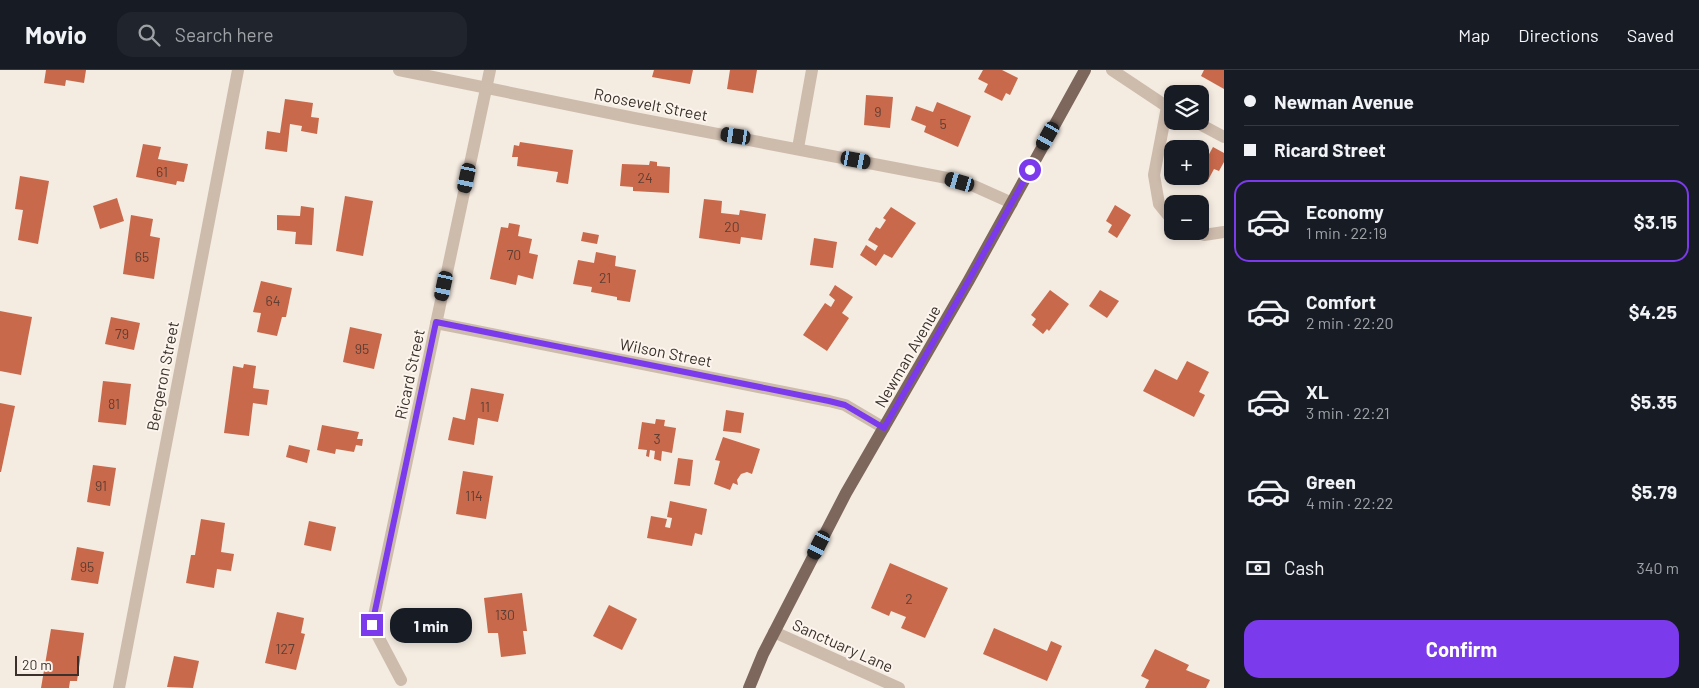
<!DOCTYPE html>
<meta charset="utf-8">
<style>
:root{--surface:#171b24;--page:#20242c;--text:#f1f3f6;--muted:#9ea1a6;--line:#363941;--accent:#7c3aed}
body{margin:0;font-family:Barlow,sans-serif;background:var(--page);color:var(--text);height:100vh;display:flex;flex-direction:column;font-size:19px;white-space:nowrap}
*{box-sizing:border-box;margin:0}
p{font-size:16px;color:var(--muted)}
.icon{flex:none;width:28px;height:28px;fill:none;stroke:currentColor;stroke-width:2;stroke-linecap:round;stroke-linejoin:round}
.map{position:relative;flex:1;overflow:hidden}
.side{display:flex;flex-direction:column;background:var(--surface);width:475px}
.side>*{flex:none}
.hud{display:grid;align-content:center;height:110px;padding:0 20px;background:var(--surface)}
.fabs{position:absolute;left:1164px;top:15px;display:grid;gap:10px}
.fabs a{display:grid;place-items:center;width:45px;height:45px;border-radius:10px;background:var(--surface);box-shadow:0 2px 8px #0003;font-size:25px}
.scale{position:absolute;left:15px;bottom:12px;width:64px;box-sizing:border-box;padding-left:5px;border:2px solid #3b302b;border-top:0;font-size:14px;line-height:18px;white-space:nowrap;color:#3b302b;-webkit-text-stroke:4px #fbf5ee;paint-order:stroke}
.end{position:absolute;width:22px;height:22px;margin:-11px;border:6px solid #7c3aed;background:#fff;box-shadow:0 0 0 2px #fff}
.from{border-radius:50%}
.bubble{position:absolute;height:35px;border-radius:15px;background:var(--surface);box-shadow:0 2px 8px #0003;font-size:16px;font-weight:700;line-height:35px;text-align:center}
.car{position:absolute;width:15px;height:30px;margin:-15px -8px;border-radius:6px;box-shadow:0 0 4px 1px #0007;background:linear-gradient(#222 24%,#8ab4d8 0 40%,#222 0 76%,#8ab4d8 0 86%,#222 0)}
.hud b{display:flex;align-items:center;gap:18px;height:48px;font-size:19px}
.hud b+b{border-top:1px solid var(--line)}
.hud i{width:12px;height:12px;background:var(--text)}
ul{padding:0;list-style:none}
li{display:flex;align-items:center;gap:15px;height:82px;margin:0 10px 8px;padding:0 10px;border:2px solid transparent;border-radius:15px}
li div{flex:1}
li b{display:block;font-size:19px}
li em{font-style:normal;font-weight:700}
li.selected{border-color:var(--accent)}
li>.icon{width:45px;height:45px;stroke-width:1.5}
.pay{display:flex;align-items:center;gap:12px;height:55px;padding:0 20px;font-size:19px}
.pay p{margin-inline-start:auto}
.primary-button{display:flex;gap:10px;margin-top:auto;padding:10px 20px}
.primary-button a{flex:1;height:58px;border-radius:15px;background:var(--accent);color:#fff;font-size:20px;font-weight:700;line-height:58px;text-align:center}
header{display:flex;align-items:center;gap:30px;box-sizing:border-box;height:70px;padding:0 25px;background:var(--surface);border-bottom:1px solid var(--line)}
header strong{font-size:24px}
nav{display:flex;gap:28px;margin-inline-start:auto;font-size:18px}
.search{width:350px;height:45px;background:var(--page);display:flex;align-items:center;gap:12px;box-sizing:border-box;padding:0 18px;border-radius:15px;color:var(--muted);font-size:19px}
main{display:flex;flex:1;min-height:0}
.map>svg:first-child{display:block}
</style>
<header>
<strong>Movio</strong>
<div class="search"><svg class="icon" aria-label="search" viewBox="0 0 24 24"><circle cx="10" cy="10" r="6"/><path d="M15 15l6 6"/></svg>Search here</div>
<nav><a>Map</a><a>Directions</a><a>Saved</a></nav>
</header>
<main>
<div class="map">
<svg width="1224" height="618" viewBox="0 0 1224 618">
<rect width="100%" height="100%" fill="#f4ebe1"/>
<g fill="#c8694b">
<path d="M46,0H86L84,13L66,10L65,16L44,13Z"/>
<path d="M654,0H693L690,14L652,7Z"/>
<path d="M730,0H757L753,23L727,19Z"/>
<path d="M983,0H1002L1018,8L1010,25L1006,23L1002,31L984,22L988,14L978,9Z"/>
<path d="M1204,0H1224V19L1201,6Z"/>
<path d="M866,25L893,27L890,58L864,55Z"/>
<path d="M285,29L313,33L311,47L319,48L317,64L301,61L302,56L290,54L287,82L265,79L267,61L280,63Z"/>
<path d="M937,32L971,46L958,77L924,62L926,56L911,50L916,36L933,42Z"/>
<path d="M520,72L573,80L568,114L556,112L558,102L517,96L518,87H512L514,75L519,76Z"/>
<path d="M143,74L161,77L158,89L188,94L184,112L177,111L176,115L136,107Z"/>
<path d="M1213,77L1224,83V92L1219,101L1214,99L1207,112L1200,108V92L1204,84L1208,86Z"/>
<path d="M650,91L657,92V96L670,97L669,123L633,121V117L620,116L622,94L649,95Z"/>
<path d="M20,106L49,111L38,174L18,170L23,140L15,139Z"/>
<path d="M345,126L373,131L363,186L336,181Z"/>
<path d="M117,128L124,151L100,159L93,136Z"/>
<path d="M704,129L722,131L721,143L739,145L740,140L766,144L762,170L741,167L740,174L699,168Z"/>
<path d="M1115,135L1131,145L1117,168L1108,162L1112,155L1106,151Z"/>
<path d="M301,136L314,138L312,175L295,174L296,162L277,160V145L300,146Z"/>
<path d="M891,137L916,153L892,188L884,184L876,196L860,185L866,175L875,181L878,176L868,170L876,157L880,159L886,150L883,148Z"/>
<path d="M131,145L153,149L150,166L160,168L154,209L123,204Z"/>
<path d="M509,153L520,155L518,166L532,169L529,183L538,185L533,209L518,205L516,215L490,209L501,157L508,158Z"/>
<path d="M583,162L599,165L597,174L581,171Z"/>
<path d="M814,168L837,172L833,198L810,195Z"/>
<path d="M596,182L616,186L615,196L636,200L630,232L617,230V227L591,222L592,217L573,214L578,190L594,193Z"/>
<path d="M261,211L292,218L286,247H282L277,266L257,262L261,243L253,242Z"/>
<path d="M835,215L853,227L842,243L849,248L827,281L803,265L825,233L831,237L835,230L829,225Z"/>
<path d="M1050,220L1069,234L1049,261L1047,259L1043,264L1032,255L1036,249L1031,245Z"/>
<path d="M1100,220L1119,231L1107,248L1089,236Z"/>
<path d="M0,241L32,247L21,305L0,301Z"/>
<path d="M111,247L140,253L134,280L105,274Z"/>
<path d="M350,257L382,264L374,299L343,292Z"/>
<path d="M1187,291L1209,302L1199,322L1205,325L1194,347L1143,321L1155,299L1177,310Z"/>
<path d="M244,294L256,296L253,318L269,320L267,335L253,333L249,366L224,363L233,296L243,298Z"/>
<path d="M103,311L131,314L126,355L98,352Z"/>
<path d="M471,318L504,324L498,352L478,348L474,375L448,370L453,347L465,350Z"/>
<path d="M0,333L15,336L1,402H0Z"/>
<path d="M726,340L744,343L741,363L723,361Z"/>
<path d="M656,349L665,350L664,356L676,358L672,383L662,381L661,391L654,389L655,381L650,380L649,387L646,386L647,380L638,379L642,352L655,354Z"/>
<path d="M322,355L359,362L357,369H363L362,376L356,375L354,382L336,379L335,384L317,380Z"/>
<path d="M723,367L760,379L752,404L747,402L741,404L737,410L738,415L733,413L730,420L714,414L720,391L715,390Z"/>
<path d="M289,375L310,380L307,393L286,387Z"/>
<path d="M678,388L693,390L690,416L674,414Z"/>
<path d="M93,395L116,398L110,436L87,432Z"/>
<path d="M463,401L493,406L486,449L456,444Z"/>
<path d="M670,431L707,439L702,465L695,463L692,476L647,468L651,446L667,449L665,457L670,458L672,448L667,447Z"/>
<path d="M201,449L225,453L221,482L234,484L231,501L217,499L214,518L186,513L191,485H195Z"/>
<path d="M309,451L336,457L331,481L304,475Z"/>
<path d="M77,477L104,482L98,514L71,510Z"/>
<path d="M890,493L948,518L925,568L901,558L906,547L891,541L889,546L871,538Z"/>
<path d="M522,523L527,561H523L526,584L501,587L498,563H488L484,528Z"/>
<path d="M609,535L637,549L622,580L593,566Z"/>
<path d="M277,542L304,548L301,563L305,564L296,600L265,593Z"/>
<path d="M994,558L1047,581L1051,571L1062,576L1047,611L983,584Z"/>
<path d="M51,559L84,563L77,611H70L69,618H41Z"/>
<path d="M1155,579L1189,595L1186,600L1210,610L1206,618H1145L1149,610L1141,606Z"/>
<path d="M174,586L199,591L193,618L167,617Z"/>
</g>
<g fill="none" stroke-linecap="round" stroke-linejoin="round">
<g stroke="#cdbbac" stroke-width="12">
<path d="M399,0L634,48L947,108L974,116L1012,133"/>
<path d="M1112,0L1172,40"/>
<path d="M1167,37L1154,105L1159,134L1172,150"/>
<path d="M1194,51L1224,67"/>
<path d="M798,78L812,0"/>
<path d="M1194,161L1204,165L1224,162"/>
<path d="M436,253L829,331L845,335L884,358"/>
<path d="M774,562L899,618"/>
<path d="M401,610L372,555L490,0"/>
<path d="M119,618L238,0"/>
</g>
<path stroke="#7d675c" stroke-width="12" d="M749,618L763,584L846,423L969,210L1085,0"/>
</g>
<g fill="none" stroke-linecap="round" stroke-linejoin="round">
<path stroke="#7c3aed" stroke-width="6" d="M372,555L436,252L829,331L845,335L884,358L969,210L1030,100"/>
</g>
<g text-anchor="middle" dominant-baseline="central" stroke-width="4" stroke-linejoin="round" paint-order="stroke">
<g font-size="14" fill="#5e3e33">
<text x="878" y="41">9</text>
<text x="943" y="53">5</text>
<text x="162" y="101">61</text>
<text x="645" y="107">24</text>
<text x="732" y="156">20</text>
<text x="514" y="184">70</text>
<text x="142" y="186">65</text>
<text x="605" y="207">21</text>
<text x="273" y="230">64</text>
<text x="122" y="263">79</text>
<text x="362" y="278">95</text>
<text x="114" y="333">81</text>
<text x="485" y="336">11</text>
<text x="657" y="368">3</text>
<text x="101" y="415">91</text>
<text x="474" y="425">114</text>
<text x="87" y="496">95</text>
<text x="909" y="528">2</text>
<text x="505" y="544">130</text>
<text x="285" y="578">127</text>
</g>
<g font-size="16" fill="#3b302b" stroke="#fbf5ee">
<text transform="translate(651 34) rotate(11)">Roosevelt Street</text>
<text transform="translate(666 282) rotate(11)">Wilson Street</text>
<text transform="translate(907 286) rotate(-60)">Newman Avenue</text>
<text transform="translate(409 304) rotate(-78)">Ricard Street</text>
<text transform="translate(162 306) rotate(-79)">Bergeron Street</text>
<text transform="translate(843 575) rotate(24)">Sanctuary Lane</text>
</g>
</g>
</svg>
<div class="fabs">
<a><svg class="icon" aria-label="layers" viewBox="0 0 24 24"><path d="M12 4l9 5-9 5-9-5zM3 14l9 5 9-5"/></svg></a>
<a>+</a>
<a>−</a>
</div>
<div class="scale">20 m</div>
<i class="end from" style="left:1030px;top:100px"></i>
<i class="end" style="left:372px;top:555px"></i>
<div class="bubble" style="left:390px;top:538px;width:82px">1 min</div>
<i class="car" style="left:736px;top:66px;rotate:279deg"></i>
<i class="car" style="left:1048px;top:66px;rotate:209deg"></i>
<i class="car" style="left:856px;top:90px;rotate:101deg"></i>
<i class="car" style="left:467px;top:108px;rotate:192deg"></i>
<i class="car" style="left:960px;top:112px;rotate:286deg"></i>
<i class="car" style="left:444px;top:216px;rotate:192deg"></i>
<i class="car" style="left:819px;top:475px;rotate:207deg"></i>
</div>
<section class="side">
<div class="hud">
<b><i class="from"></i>Newman Avenue</b>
<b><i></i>Ricard Street</b>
</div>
<ul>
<li class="selected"><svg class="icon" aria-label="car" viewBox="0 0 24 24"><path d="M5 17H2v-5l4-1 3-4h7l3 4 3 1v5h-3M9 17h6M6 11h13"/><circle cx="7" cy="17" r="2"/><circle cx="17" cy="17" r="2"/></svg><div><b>Economy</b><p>1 min · 22:19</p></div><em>$3.15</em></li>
<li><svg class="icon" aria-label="car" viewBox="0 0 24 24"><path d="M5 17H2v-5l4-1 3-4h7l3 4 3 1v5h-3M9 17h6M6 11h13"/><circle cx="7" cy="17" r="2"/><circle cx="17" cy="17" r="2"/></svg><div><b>Comfort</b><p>2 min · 22:20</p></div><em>$4.25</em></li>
<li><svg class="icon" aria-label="car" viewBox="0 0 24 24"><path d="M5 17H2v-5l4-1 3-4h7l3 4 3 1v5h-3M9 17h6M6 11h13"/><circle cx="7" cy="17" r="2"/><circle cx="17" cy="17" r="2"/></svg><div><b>XL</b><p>3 min · 22:21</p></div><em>$5.35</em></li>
<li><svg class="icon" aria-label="car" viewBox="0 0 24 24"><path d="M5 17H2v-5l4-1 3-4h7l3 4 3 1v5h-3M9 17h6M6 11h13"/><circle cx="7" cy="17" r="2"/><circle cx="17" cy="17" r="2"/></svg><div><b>Green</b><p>4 min · 22:22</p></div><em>$5.79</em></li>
</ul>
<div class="pay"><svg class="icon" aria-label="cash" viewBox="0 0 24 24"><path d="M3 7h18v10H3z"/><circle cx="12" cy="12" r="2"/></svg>Cash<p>340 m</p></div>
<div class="primary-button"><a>Confirm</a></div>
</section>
</main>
